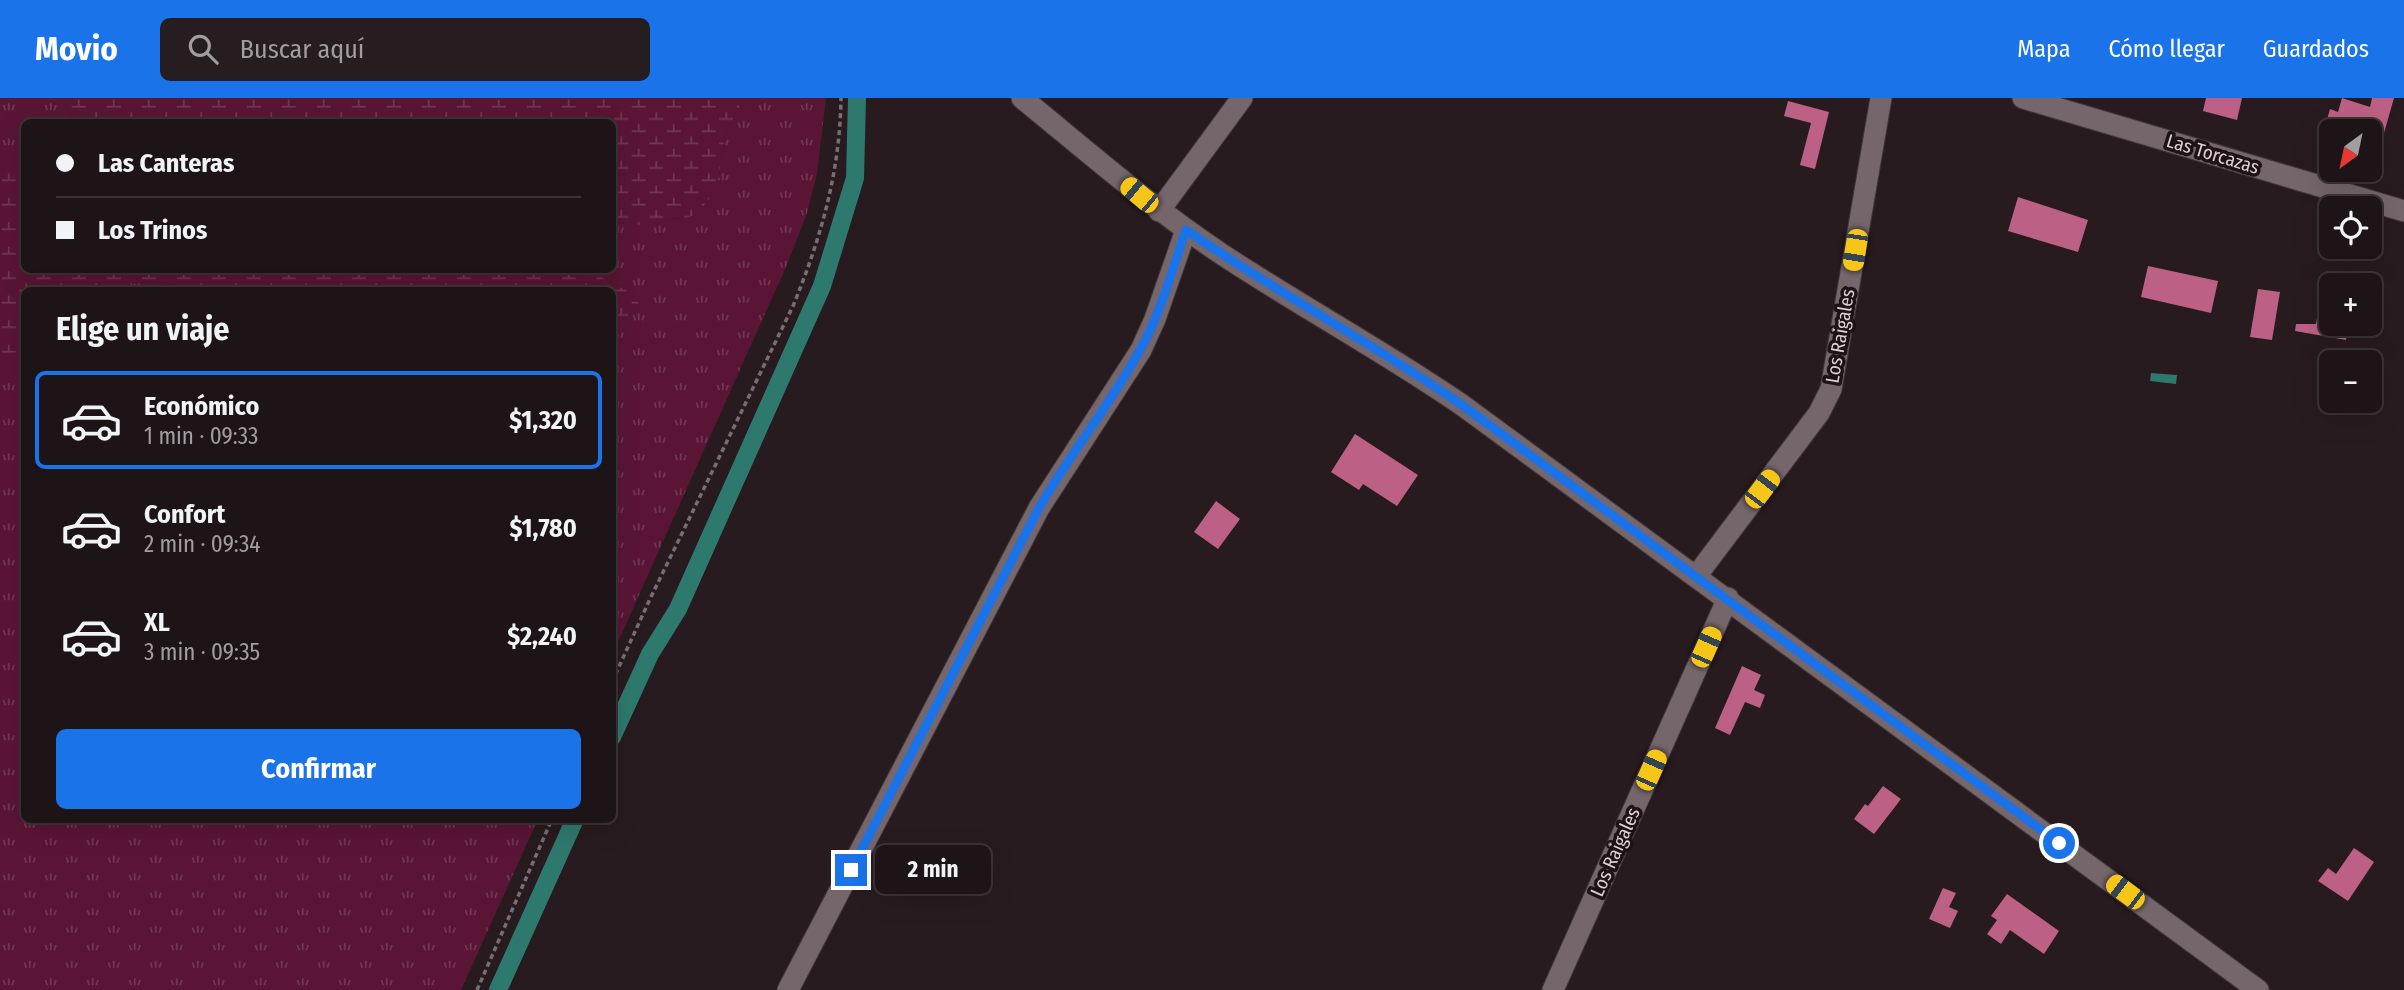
<!DOCTYPE html>
<html lang="es">
<meta charset="utf-8">
<style>
:root{--surface:#1d1417;--page:#251d20;--text:#f1f3f6;--muted:#a09ea1;--line:#3b3336;--accent:#1a73e8}
body{margin:0;font-family:"Fira Sans Condensed",sans-serif;background:var(--page);color:var(--text);height:100vh;display:flex;flex-direction:column;font-size:26px;white-space:nowrap}
*{box-sizing:border-box;margin:0}
p{font-size:23px;color:var(--muted)}
.icon{flex:none;width:38px;height:38px;fill:none;stroke:currentColor;stroke-width:2;stroke-linecap:round;stroke-linejoin:round}
.map{position:relative;flex:1;overflow:hidden}
.sheet{position:absolute;left:21px;top:189px;width:595px;height:536px;display:flex;flex-direction:column;background:var(--surface);border-radius:10px;box-shadow:0 7px 28px #0002,0 0 0 2px var(--line)}
.sheet>*{flex:none}
.hud{position:absolute;left:21px;top:21px;width:595px;height:154px;border-radius:10px;box-shadow:0 7px 28px #0002,0 0 0 2px var(--line);display:grid;align-content:center;height:154px;padding:0 35px;background:var(--surface)}
.needle{width:46px;rotate:213deg}
.tools{position:absolute;left:2319px;top:21px;display:grid;gap:14px}
.tools a{display:grid;place-items:center;width:63px;height:63px;border-radius:10px;background:var(--surface);box-shadow:0 7px 28px #0002,0 0 0 2px var(--line);font-size:35px}
.end{position:absolute;width:32px;height:32px;margin:-16px;border:9px solid #1a73e8;background:#fff;box-shadow:0 0 0 4px #fff}
.from{border-radius:50%}
.bubble{position:absolute;height:49px;border-radius:10px;background:var(--surface);box-shadow:0 7px 28px #0002,0 0 0 2px var(--line);font-size:23px;font-weight:700;line-height:49px;text-align:center}
.car{position:absolute;width:21px;height:42px;margin:-21px -10px;border-radius:9px;box-shadow:0 0 5px 2px #0007;background:linear-gradient(#f5c518 24%,#345 0 40%,#f5c518 0 76%,#345 0 86%,#f5c518 0)}
.hud b{display:flex;align-items:center;gap:24px;height:66px;font-size:26px}
.hud b+b{border-top:2px solid var(--line)}
.hud i{width:18px;height:18px;background:var(--text)}
ul{padding:0;list-style:none}
li{display:flex;align-items:center;gap:21px;height:98px;margin:0 14px 10px;padding:0 21px;border:4px solid transparent;border-radius:10px}
li div{flex:1}
li b{display:block;font-size:26px}
li em{font-style:normal;font-weight:700}
li.active{border-color:var(--accent)}
li>.icon{width:63px;height:63px;stroke-width:1.5}
h2{padding:0 35px;font-size:32px;line-height:84px}
.cta{display:flex;gap:14px;margin-top:auto;padding:14px 35px}
.cta a{flex:1;height:80px;border-radius:10px;background:var(--accent);color:#fff;font-size:28px;font-weight:700;line-height:80px;text-align:center}
header{display:flex;align-items:center;gap:42px;box-sizing:border-box;height:98px;padding:0 35px;background:var(--accent);color:#fff}
header strong{font-size:33px}
nav{display:flex;gap:38px;margin-inline-start:auto;font-size:24px}
.search{width:490px;height:63px;background:var(--page);display:flex;align-items:center;gap:18px;box-sizing:border-box;padding:0 24px;border-radius:10px;color:var(--muted);font-size:26px}
.map>svg:first-child{display:block}
</style>
<header>
<strong>Movio</strong>
<div class="search"><svg class="icon" aria-label="search" viewBox="0 0 24 24"><circle cx="10" cy="10" r="6"/><path d="M15 15l6 6"/></svg>Buscar aquí</div>
<nav><a>Mapa</a><a>Cómo llegar</a><a>Guardados</a></nav>
</header>
<div class="map">
<svg width="2404" height="892" viewBox="0 0 2404 892">
<defs>
<pattern id="grass-tufts" width="24" height="20" patternUnits="userSpaceOnUse" patternTransform="scale(1.75)"><rect width="24" height="20" fill="#5a1535"/><path d="M3 7l-1-3M5 7V3M7 7l1-3M15 17l-1-3M17 17v-4M19 17l1-3" fill="none" stroke="#713651"/></pattern>
<pattern id="wetland-marsh" width="20" height="14" patternUnits="userSpaceOnUse" patternTransform="scale(1.75)"><rect width="20" height="14" fill="#5a1535"/><path d="M1 5h8M5 5V1M11 12h8M15 12V8" fill="none" stroke="#713651"/></pattern>
</defs>
<rect width="100%" height="100%" fill="#271b1f"/>
<g fill="url(#grass-tufts)">
<path d="M0,0H63L71,18L67,24H24V63L0,72Z"/>
<path d="M744,0H826L817,76L807,115L786,169L613,555V241L625,230L633,196L588,172H612L613,124C641,129 658,120 685,120L719,78L725,36Z"/>
<path d="M153,183L200,192H95Z"/>
<path d="M24,250V721H538L461,892H0V265Z"/>
</g>
<g fill="url(#wetland-marsh)">
<path d="M63,0H744L725,36L719,78L715,92L698,116L685,120H673L632,128L613,124L612,24H67L71,18Z"/>
<path d="M24,63V172H588L633,196L640,207L625,230L613,241L612,192H200L153,183L95,192H24V250L0,265V72Z"/>
</g>
<path fill="#2e796d" d="M2151,275L2177,277L2176,286L2150,283Z"/>
<g fill="none" stroke-linecap="round" stroke-linejoin="round">
<g stroke="#2e796d" stroke-width="18">
<path d="M612,639L650,556L678,511L822,188L855,80L857,0"/>
<path d="M498,892L575,721"/>
</g>
</g>
<g fill="#bd6085">
<path d="M2206,0H2242L2237,22L2203,13Z"/>
<path d="M2342,0L2370,9L2372,0H2394L2382,42L2370,38V33H2353L2326,25L2330,11L2338,14Z"/>
<path d="M1788,3L1829,14L1815,71L1800,67L1811,25L1784,18Z"/>
<path d="M2018,99L2088,122L2078,154L2008,133Z"/>
<path d="M2148,168L2218,183L2211,215L2141,199Z"/>
<path d="M2323,184L2331,185V226H2348L2346,242L2295,233L2296,226H2316Z"/>
<path d="M2258,191L2280,194L2272,242L2250,239Z"/>
<path d="M1355,336L1418,377L1397,408L1363,386L1359,392L1331,374Z"/>
<path d="M1216,403L1240,421L1218,451L1194,434Z"/>
<path d="M1742,568L1761,577L1754,592L1765,597L1760,610L1745,604L1730,637L1715,630Z"/>
<path d="M1883,688L1901,701L1874,736L1854,721L1865,706L1868,708Z"/>
<path d="M2354,750L2374,764L2348,803L2318,783L2328,770L2336,776Z"/>
<path d="M1943,790L1956,795L1949,809L1958,813L1950,830L1929,821Z"/>
<path d="M2007,796L2059,833L2044,856L2010,832L2001,846L1987,836L1997,822L1991,818Z"/>
</g>
<g fill="none" stroke-linecap="round" stroke-linejoin="round">
<defs>
<g id="minor">
<path d="M1022,0C1088,54 1152,110 1223,157C1302,209 1385,254 1462,307L2258,892"/>
<path d="M2023,0L2404,113"/>
<path d="M1159,113L1242,0"/>
<path d="M1697,477L1819,315L1831,291L1881,0"/>
<path d="M788,892L1039,410L1141,252L1155,221L1186,132"/>
<path d="M1553,892L1728,500"/>
</g>
</defs>
<use href="#minor" stroke="#40373a" stroke-width="23"/>
<g stroke="#786d71" stroke-width="3.5" stroke-dasharray="5 3.5" stroke-linecap="butt">
<path d="M612,584L649,503L793,208C821,140 840,74 841,0"/>
<path d="M477,892L552,721"/>
</g>
<use href="#minor" stroke="#75666b" stroke-width="21"/>
</g>
<g fill="none" stroke-linecap="round" stroke-linejoin="round">
<path stroke="#1a73e8" stroke-width="9" d="M851,772L1039,410C1070,356 1110,307 1140,252C1161,215 1172,172 1186,132C1276,194 1372,245 1462,307L2059,745"/>
</g>
<g text-anchor="middle" dominant-baseline="central" stroke-width="7" stroke-linejoin="round" paint-order="stroke">
<g font-size="19" fill="#dad1d4" stroke="#1e1216">
<text transform="translate(2213 56) rotate(17)">Las Torcazas</text>
<text transform="translate(1840 238) rotate(-80)">Los Raigales</text>
<text transform="translate(1615 754) rotate(-66)">Los Raigales</text>
</g>
</g>
</svg>
<div class="tools">
<a><svg class="needle" viewBox="-14 -14 28 28"><path d="M0-13l5 13h-10z" fill="#e53935"/><path d="M0 13l5-13h-10z" fill="#a09ea1"/></svg></a>
<a><svg class="icon" aria-label="locate" viewBox="0 0 24 24"><circle cx="12" cy="12" r="6"/><path d="M12 2v4M12 18v4M2 12h4M18 12h4"/></svg></a>
<a>+</a>
<a>−</a>
</div>
<i class="end from" style="left:2059px;top:745px"></i>
<i class="end" style="left:851px;top:772px"></i>
<div class="bubble" style="left:875px;top:747px;width:116px">2 min</div>
<i class="car" style="left:1139px;top:97px;rotate:310deg"></i>
<i class="car" style="left:1855px;top:152px;rotate:189deg"></i>
<i class="car" style="left:1762px;top:391px;rotate:37deg"></i>
<i class="car" style="left:1706px;top:549px;rotate:24deg"></i>
<i class="car" style="left:1651px;top:672px;rotate:24deg"></i>
<i class="car" style="left:2125px;top:794px;rotate:307deg"></i>
<div class="hud">
<b><i class="from"></i>Las Canteras</b>
<b><i></i>Los Trinos</b>
</div>
<section class="sheet">
<h2>Elige un viaje</h2>
<ul>
<li class="active"><svg class="icon" aria-label="car" viewBox="0 0 24 24"><path d="M5 17H2v-5l4-1 3-4h7l3 4 3 1v5h-3M9 17h6M6 11h13"/><circle cx="7" cy="17" r="2"/><circle cx="17" cy="17" r="2"/></svg><div><b>Económico</b><p>1 min · 09:33</p></div><em>$1,320</em></li>
<li><svg class="icon" aria-label="car" viewBox="0 0 24 24"><path d="M5 17H2v-5l4-1 3-4h7l3 4 3 1v5h-3M9 17h6M6 11h13"/><circle cx="7" cy="17" r="2"/><circle cx="17" cy="17" r="2"/></svg><div><b>Confort</b><p>2 min · 09:34</p></div><em>$1,780</em></li>
<li><svg class="icon" aria-label="car" viewBox="0 0 24 24"><path d="M5 17H2v-5l4-1 3-4h7l3 4 3 1v5h-3M9 17h6M6 11h13"/><circle cx="7" cy="17" r="2"/><circle cx="17" cy="17" r="2"/></svg><div><b>XL</b><p>3 min · 09:35</p></div><em>$2,240</em></li>
</ul>
<div class="cta"><a>Confirmar</a></div>
</section>
</div>
